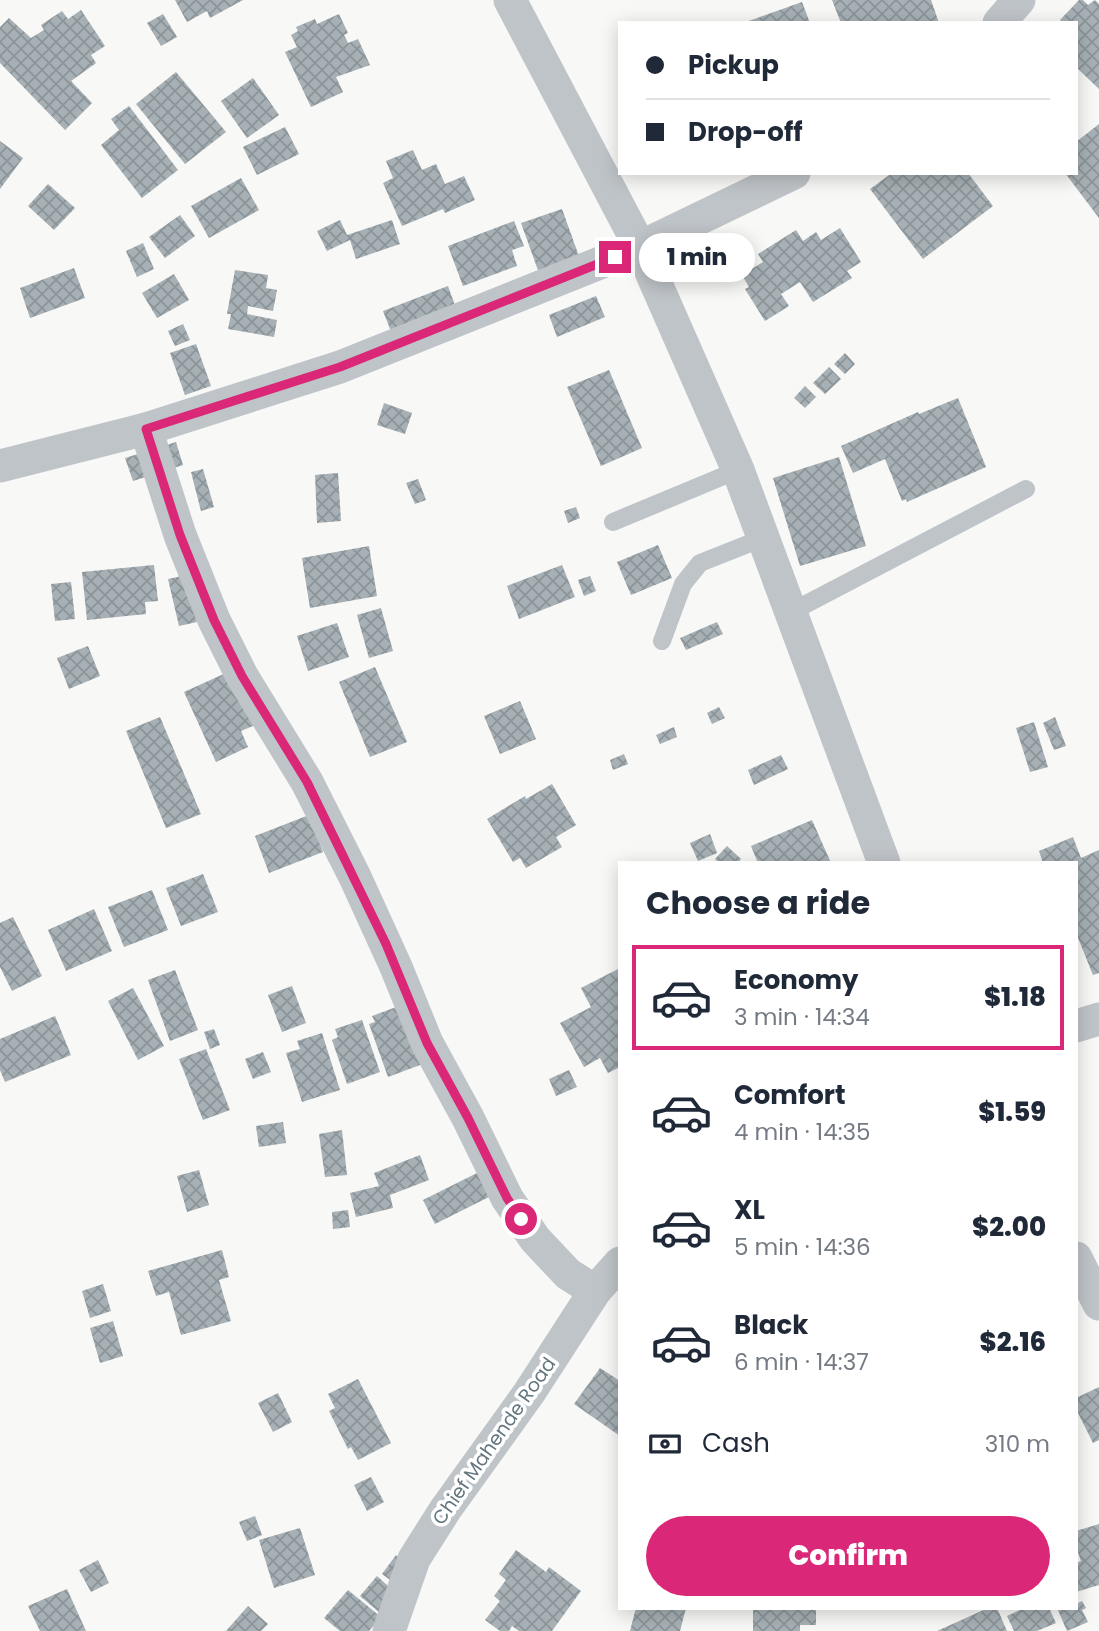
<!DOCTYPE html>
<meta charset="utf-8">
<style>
:root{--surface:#fff;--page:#f2f2f3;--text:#1f2937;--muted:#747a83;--line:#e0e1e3;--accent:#db2777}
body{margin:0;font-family:Poppins,sans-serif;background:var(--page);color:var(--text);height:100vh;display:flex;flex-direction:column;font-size:26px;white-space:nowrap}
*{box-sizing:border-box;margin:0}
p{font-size:23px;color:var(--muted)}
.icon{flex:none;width:38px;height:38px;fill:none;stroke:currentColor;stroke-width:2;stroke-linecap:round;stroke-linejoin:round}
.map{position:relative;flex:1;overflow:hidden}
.details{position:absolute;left:618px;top:861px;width:460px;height:749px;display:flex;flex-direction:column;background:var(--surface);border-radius:0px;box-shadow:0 4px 18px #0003}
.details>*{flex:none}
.guide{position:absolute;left:618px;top:21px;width:460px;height:154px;border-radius:0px;box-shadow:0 4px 18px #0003;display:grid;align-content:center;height:154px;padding:0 28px;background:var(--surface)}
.end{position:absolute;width:32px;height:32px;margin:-16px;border:9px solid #db2777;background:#fff;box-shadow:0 0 0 4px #fff}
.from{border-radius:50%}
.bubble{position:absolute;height:49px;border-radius:24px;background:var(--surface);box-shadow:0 4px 18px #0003;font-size:23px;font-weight:800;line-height:49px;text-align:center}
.guide b{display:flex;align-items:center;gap:24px;height:66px;font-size:26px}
.guide b+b{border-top:2px solid var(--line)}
.guide i{width:18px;height:18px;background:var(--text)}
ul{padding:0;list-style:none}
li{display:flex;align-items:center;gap:21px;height:105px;margin:0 14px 10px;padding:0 14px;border:4px solid transparent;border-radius:0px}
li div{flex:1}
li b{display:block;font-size:26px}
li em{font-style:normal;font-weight:800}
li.active{border-color:var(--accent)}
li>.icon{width:63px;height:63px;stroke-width:1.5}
h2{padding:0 28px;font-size:32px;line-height:84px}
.pay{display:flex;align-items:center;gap:18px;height:77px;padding:0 28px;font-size:26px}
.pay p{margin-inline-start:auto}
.action{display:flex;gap:14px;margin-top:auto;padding:14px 28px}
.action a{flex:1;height:80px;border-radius:42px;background:var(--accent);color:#fff;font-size:28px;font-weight:800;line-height:80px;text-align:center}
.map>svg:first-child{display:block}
</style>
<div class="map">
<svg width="1099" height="1631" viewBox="0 0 1099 1631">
<defs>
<pattern id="building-cross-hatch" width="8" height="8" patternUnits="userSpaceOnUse" patternTransform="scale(1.75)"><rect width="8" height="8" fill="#a6b0b5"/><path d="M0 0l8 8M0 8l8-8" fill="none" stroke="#8b9498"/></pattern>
</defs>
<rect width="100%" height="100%" fill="#f8f8f6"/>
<g fill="url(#building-cross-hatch)">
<path d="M175,0H243L210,18L207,11L187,22Z"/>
<path d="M832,0H931L939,23H841Z"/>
<path d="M1079,0H1083L1088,5L1095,0L1099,4V89L1076,67V23H1063L1060,20Z"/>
<path d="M802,2L810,23H746V22Z"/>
<path d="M81,10L105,46L91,55L96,63L71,81L92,103L65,130L0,63V27L9,18L31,38L44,30L41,25L62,11L68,19Z"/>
<path d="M163,14L177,37L161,46L147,23Z"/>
<path d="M339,14L348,33L344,35L348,43L358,39L370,65L336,77L343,92L311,107L285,52L297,47L291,35L298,31L296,27L315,19L317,24Z"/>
<path d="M176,72L226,132L185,164L136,104Z"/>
<path d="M253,78L279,115L247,138L221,101Z"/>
<path d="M129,106L178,170L142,198L101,145L119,130L111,119Z"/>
<path d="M1099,124V218L1065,173H1076V142Z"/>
<path d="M285,127L299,154L257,175L243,147Z"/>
<path d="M0,141L23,158L0,189Z"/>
<path d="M413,150L422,170L436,164L445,184L464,176L475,200L445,213L443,209L402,226L383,183L393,178L386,161Z"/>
<path d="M892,173H968L993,206L923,259L870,189Z"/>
<path d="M241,178L259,210L209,238L191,206Z"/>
<path d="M48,184L75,208L54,230L28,206Z"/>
<path d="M562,209L580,259L539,273L521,223Z"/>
<path d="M180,215L195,236L165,258L149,237Z"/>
<path d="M340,220L347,235L392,220L400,244L356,259L350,240L327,251L317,231Z"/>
<path d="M514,221L524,246L512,250L517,266L463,286L448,246Z"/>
<path d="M840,228L861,262L847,271L852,278L813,302L800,282L781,294L789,306L765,321L745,289L749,287L742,275L763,262L758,254L796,230L803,241L816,232L821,240Z"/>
<path d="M143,243L154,269L137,277L126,251Z"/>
<path d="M74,268L85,298L30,318L20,288Z"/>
<path d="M235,270L268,275L266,288L277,290L273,311L248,306L247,314L277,320L274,337L228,329L231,314H227Z"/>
<path d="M174,274L189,300L157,318L142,293Z"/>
<path d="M448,286L458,314L394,339L383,311Z"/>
<path d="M596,296L605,317L557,337L549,315Z"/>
<path d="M183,324L190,340L175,346L168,331Z"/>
<path d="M196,344L211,386L185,395L170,353Z"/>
<path d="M845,353L855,364L845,374L834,364Z"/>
<path d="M829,367L841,379L825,394L813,383Z"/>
<path d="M609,370L642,448L601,466L567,387Z"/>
<path d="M805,386L816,397L805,408L794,398Z"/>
<path d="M958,398L986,467L907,502L906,499L902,501L885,459L853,473L841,446L918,412L919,414Z"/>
<path d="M384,403L412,413L405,434L377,425Z"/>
<path d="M176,442L183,465L133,481L125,458Z"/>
<path d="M839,457L866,546L800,566L773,478Z"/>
<path d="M203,469L214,507L201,511L191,472Z"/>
<path d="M338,473L341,521L317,523L315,475Z"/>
<path d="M418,479L426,500L415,504L406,483Z"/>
<path d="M576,507L580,518L568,523L564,511Z"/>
<path d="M658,545L672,578L631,595L617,562Z"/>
<path d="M369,546L377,596L310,608L302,558Z"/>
<path d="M154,565L158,601L145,602L146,614L87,620L82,572Z"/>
<path d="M562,565L575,597L519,619L507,586Z"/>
<path d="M186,575L197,622L179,626L168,579Z"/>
<path d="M590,576L596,591L584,596L578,580Z"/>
<path d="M71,582L75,619L55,621L51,584Z"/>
<path d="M381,608L393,651L369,658L357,615Z"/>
<path d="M717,622L723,634L686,650L680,638Z"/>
<path d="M337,623L349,657L308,671L297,636Z"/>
<path d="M88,646L100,676L69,689L57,658Z"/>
<path d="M239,667L274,717L241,731L248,747L216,762L184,692Z"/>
<path d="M375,667L407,742L370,757L339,682Z"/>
<path d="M520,701L536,739L500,754L484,716Z"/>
<path d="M719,707L725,718L712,724L707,713Z"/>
<path d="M160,717L201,814L166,828L126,731Z"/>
<path d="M1055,717L1066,746L1054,750L1043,723Z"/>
<path d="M1034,722L1048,767L1030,772L1016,728Z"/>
<path d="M674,727L677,737L660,744L656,735Z"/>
<path d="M624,754L628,764L613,770L610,760Z"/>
<path d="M781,755L788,769L754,785L748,770Z"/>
<path d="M552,784L576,825L556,837L562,847L526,868L520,858L513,862L487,819L525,796L526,799Z"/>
<path d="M309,815L323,852L269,873L255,836Z"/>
<path d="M812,820L831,863H758L751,846Z"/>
<path d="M710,834L717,853L698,861L690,843Z"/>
<path d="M1073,837L1081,858L1099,850V973L1093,975L1076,933V863H1043L1039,851Z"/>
<path d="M727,846L741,859L738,863H719L715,859Z"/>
<path d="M203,874L218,912L181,926L166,888Z"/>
<path d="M152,890L168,930L124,947L108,907Z"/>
<path d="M94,909L112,951L66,971L48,930Z"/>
<path d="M13,917L42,976L12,991L0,967V923Z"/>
<path d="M620,968V1067L608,1073L600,1058L584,1067L560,1023L591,1007L581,988Z"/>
<path d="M175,970L198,1030L170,1041L148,980Z"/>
<path d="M292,986L306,1023L282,1032L268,995Z"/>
<path d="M133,988L164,1046L138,1060L108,1001Z"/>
<path d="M407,1003L428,1062L388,1077L369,1024L375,1022L372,1016Z"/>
<path d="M55,1016L71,1055L5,1082L0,1070V1039Z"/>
<path d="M362,1020L380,1072L347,1084L332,1040L338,1037L335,1029Z"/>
<path d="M214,1029L220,1045L210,1049L204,1032Z"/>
<path d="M322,1033L340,1090L302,1102L286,1053L300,1049L297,1041Z"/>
<path d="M206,1049L230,1110L203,1120L179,1059Z"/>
<path d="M263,1052L271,1072L253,1079L245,1059Z"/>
<path d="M569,1070L577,1087L556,1096L549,1079Z"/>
<path d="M283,1122L286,1143L259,1147L256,1126Z"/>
<path d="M342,1130L347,1175L325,1177L319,1134Z"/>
<path d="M420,1155L429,1180L390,1195L393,1208L356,1217L350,1193L379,1186L374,1173Z"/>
<path d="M199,1170L209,1205L187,1212L177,1176Z"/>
<path d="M477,1173L489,1197L435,1224L423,1200Z"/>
<path d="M348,1210L350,1227L333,1229L332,1212Z"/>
<path d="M222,1250L229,1277L219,1280L231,1321L181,1335L169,1292L156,1296L148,1271Z"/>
<path d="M103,1284L111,1311L90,1318L82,1291Z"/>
<path d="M113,1321L123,1356L100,1363L90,1328Z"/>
<path d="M600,1368L620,1381V1436L574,1404Z"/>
<path d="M358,1379L391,1443L358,1460L351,1447L348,1449L329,1411L335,1408L328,1394Z"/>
<path d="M1099,1387V1440L1093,1443L1076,1409V1398Z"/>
<path d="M278,1393L292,1422L273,1432L258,1403Z"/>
<path d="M371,1477L384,1502L367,1511L354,1485Z"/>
<path d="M255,1516L262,1535L247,1541L239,1522Z"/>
<path d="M1099,1524V1585L1076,1592V1563L1081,1561L1076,1547V1531Z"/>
<path d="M300,1528L315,1575L274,1588L259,1540Z"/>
<path d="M516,1550L546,1572L549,1567L581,1591L552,1631H519L512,1626L509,1631H500L485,1620L500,1601L494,1596L506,1580L499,1574Z"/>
<path d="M396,1555L420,1571L405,1591L382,1574Z"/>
<path d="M98,1560L109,1583L91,1592L79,1570Z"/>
<path d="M377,1576L397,1594L380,1613L360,1596Z"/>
<path d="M67,1589L86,1631H40L28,1606Z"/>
<path d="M348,1590L381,1617L369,1631H340L324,1618Z"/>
<path d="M1082,1601L1086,1608L1082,1610L1088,1622L1067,1631L1057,1608H1076V1604Z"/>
<path d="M248,1606L268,1624L261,1631H226Z"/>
<path d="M636,1608H686L680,1631H630Z"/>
<path d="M753,1608H816V1625H800V1631H753Z"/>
<path d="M988,1608H997L1007,1631H937Z"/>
<path d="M1024,1608H1049L1056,1623L1037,1631H1014L1007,1616Z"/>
</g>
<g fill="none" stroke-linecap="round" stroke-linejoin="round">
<g stroke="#bfc4c8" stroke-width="18">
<path d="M613,522L738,470"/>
<path d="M791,612L1026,489"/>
<path d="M662,641L683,584L700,563L763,538"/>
</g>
<g stroke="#bfc4c8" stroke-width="33">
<path d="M510,0L640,247L738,470L884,863"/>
<path d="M999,23L1019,0"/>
<path d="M146,429L180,535L214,620L242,676L307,782L355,877L396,967L427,1043L468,1118L507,1198L535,1239L568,1274L595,1291"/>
<path d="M0,466L146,429L340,367L640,247L794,173"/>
<path d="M1076,1026L1099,1019"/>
<path d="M1076,1258L1099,1304"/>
<path d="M389,1631L414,1559L445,1510L529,1393L595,1291L620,1263"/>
</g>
</g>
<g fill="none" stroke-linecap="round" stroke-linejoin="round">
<path stroke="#db2777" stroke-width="9" d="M521,1219L507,1198L468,1118L427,1043L386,944L307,782L242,676L214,620L180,535L146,429L340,367L615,257"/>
</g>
<g text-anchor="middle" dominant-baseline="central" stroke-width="7" stroke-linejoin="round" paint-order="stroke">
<g font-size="19" fill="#647680" stroke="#fff">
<text transform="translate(494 1441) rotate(-55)">Chief Mahende Road</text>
</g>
</g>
</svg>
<i class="end from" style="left:521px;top:1219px"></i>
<i class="end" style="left:615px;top:257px"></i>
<div class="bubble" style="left:639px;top:233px;width:116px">1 min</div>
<div class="guide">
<b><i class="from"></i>Pickup</b>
<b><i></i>Drop-off</b>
</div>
<section class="details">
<h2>Choose a ride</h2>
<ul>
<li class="active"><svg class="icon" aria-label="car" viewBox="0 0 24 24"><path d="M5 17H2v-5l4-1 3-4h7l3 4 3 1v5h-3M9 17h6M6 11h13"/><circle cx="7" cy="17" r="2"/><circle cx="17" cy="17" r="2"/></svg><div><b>Economy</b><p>3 min · 14:34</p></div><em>$1.18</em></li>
<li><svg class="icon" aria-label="car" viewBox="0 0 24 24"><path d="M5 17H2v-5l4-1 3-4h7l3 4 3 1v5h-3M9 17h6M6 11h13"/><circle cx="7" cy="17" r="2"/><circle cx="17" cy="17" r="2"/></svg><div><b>Comfort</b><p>4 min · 14:35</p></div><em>$1.59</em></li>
<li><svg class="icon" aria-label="car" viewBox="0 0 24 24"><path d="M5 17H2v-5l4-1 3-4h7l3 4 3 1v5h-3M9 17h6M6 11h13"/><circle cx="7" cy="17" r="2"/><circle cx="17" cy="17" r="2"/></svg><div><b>XL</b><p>5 min · 14:36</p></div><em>$2.00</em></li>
<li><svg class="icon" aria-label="car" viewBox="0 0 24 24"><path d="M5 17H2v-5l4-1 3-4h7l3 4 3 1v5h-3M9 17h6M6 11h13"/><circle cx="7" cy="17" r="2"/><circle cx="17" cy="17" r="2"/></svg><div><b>Black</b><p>6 min · 14:37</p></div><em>$2.16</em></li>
</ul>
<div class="pay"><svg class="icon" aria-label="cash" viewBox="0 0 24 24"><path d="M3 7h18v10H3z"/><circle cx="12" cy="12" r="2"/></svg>Cash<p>310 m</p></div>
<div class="action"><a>Confirm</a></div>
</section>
</div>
